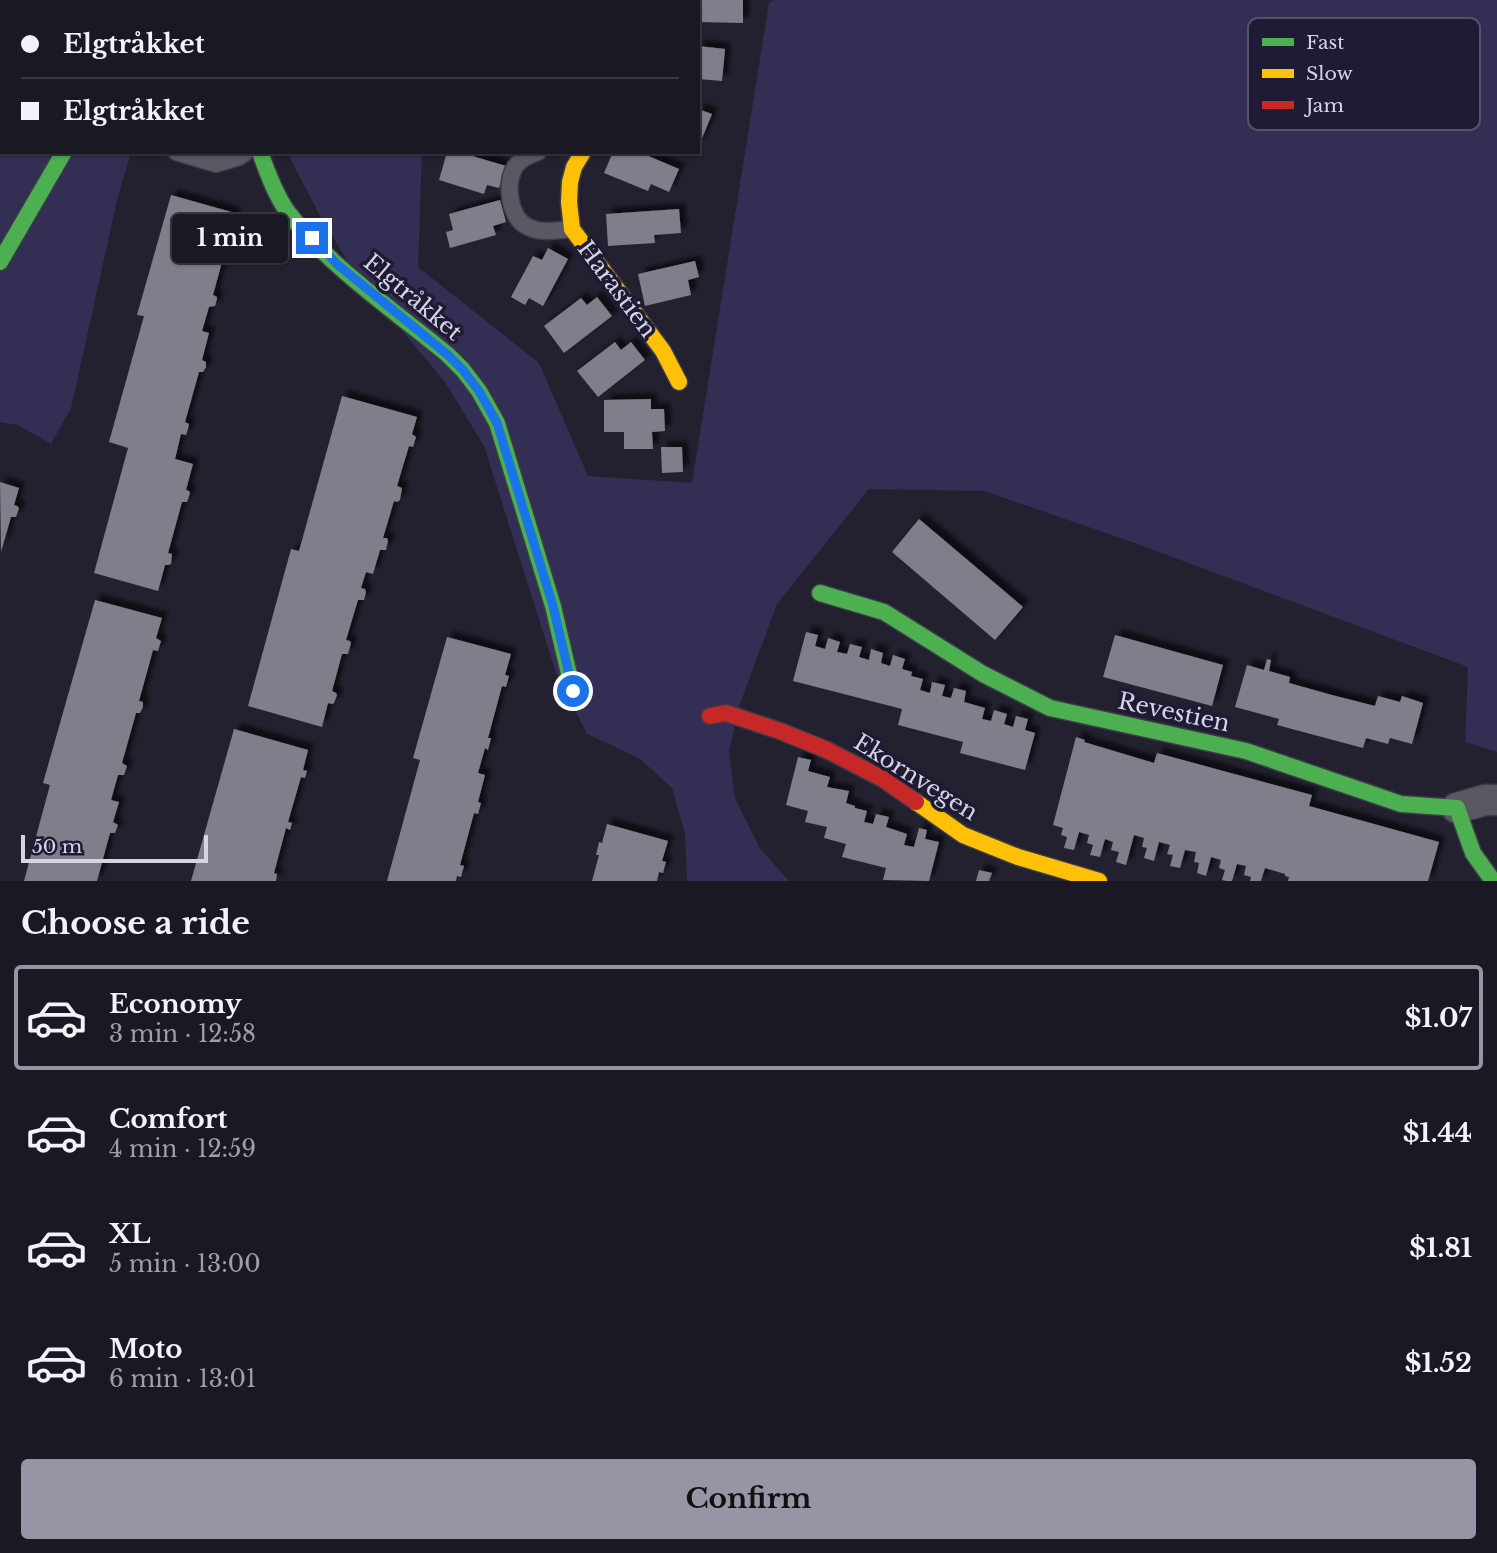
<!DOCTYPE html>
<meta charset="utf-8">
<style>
:root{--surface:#1a1923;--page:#23222b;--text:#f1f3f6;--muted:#9fa0a6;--line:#383841;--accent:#9795a5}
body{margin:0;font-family:"Libre Baskerville",serif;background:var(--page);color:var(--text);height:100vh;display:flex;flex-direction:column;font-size:26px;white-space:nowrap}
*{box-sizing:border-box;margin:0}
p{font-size:23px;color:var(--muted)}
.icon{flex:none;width:38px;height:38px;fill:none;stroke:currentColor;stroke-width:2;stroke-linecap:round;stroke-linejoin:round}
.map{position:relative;height:881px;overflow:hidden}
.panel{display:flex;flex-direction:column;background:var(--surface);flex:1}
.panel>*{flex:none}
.banner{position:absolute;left:0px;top:0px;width:700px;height:154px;box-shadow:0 2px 5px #0004,0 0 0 2px var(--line);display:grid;align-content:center;height:154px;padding:0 21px;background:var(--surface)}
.scale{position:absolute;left:21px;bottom:18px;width:187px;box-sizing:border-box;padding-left:7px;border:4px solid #d5d4e5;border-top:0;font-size:19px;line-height:24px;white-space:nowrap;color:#d5d4e5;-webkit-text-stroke:5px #1f1b35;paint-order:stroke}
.end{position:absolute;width:32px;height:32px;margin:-16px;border:9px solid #1a73e8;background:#fff;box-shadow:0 0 0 4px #fff}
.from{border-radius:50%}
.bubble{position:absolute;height:49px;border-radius:7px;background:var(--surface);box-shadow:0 2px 5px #0004,0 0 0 2px var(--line);font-size:23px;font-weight:700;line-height:49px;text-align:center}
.banner b{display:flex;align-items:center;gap:24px;height:66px;font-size:26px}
.banner b+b{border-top:2px solid var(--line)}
.banner i{width:18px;height:18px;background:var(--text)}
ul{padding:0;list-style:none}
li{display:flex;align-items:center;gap:21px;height:105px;margin:0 14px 10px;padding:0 7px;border:4px solid transparent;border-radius:7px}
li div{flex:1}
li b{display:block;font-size:26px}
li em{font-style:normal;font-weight:700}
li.current{border-color:var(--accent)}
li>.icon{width:63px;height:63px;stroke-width:1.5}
h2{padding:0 21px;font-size:32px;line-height:84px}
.action{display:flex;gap:14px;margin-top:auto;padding:14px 21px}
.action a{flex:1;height:80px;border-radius:7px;background:var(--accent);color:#111;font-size:28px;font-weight:700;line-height:80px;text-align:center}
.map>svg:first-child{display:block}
</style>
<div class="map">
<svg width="1497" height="881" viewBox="0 0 1497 881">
<defs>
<filter id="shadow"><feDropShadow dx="6" dy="-6" stdDeviation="2" flood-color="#0009"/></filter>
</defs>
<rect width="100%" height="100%" fill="#23212f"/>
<g fill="#332e53">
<path d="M0,0H544L541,2H2V152H131L118,196L71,408L51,444L18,425L0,422Z"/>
<path d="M773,0H1497V752L1465,742L1468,667L1135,543L984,491L869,489L777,604L738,709L729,753L735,798L759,847L789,881H687L685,834L672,788L639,758L587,734L556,673L484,446L445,382L355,274L319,214L287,152H422L418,267L539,363L588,476L692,483L769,3Z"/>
</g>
<g fill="#7f7e8b" filter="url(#shadow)">
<path d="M698,0H743V23L698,22Z"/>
<path d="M698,46L725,49L722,81L698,79Z"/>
<path d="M698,109L712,114L698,148Z"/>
<path d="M447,152H459L506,166L499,188L487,185L484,194L439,180Z"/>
<path d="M613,152H639L679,169L669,192L651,184L648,191L604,173Z"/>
<path d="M171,195L235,213L230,232L234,235L232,244H227L213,295L217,297V299L215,306L209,307L202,331L209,333L202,360L206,362V367L203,372H199L185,422L189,424L188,429L186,435L181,434L175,459L193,464L186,490L189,491L190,493L187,502H182L168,553L172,554L171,564L168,565H165L158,591L94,573L128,448L109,442L144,316L137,315Z"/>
<path d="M500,200L506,222L493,226L496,235L450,248L446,232L453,230L449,214Z"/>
<path d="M679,209L681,233L654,235L655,243L608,246L606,214Z"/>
<path d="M548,248L568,259L543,306L529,298L525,305L511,297L533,256L542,260Z"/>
<path d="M695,261L699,277L688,280L691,295L645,306L638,274Z"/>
<path d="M597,297L612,316L564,353L544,326L581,298L587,305Z"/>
<path d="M615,342L621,350L631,342L645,360L598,397L577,371Z"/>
<path d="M342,396L417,417L412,434L416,437L413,447L409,446L397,486L402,488L400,500L397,502L394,501L383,538H387L388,541L386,550H380L373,574L366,572L361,588L365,589L366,592L364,600H358L346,640L350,641L351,643L348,654H342L332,691L336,693L337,695L334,703L332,704L328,703L322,727L248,706L291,549L299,551Z"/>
<path d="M651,399V409H664L665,431L652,432L653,449H624V432H604V400Z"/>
<path d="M661,447H682L683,472L662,473Z"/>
<path d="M0,482L19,488L14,505L17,506L19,508L16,517H11L1,552Z"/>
<path d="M919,519L1023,607L995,640L892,552Z"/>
<path d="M95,600L162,618L156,638L161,641L158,651L153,650L139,701L143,702V707L140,713H136L122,763L127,766L124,775H118L111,800L119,802L113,822L118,825L115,833H110L97,881H24L50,785L43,783Z"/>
<path d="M806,632L818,635L815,646L825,649L828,638L840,642L837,652L847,654L850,644L862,647L859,657L869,660L871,649L883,653L881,663L890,666L893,655L905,659L902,669L912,672L911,676L923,679L920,690L930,693L932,682L945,685L942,696L951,698L954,688L966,691L964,702L985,708L982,719L991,721L994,710L1007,714L1004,724L1013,727L1016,716L1028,719L1025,730L1035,733L1025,770L960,753L963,742L898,725L902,709L793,681Z"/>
<path d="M1115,635L1223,665L1212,706L1103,677Z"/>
<path d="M447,637L511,654L505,675L509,676L506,687L502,686L488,738H491L488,750L485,748L478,773L485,775L478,802L481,803L478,814L474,813L460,865L464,866L461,877L457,876L456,881H387L420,760L413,758Z"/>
<path d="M1267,659L1271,660L1269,671L1290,677L1289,683L1332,695L1375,706L1378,696L1400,702L1402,696L1423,703L1412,744L1390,738L1388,744L1366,738L1363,748L1277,725L1279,719L1235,707L1247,665L1264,670Z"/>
<path d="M234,729L308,750L303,770L307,771L305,778L301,777L288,822L292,823L290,830L286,828L274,873L277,874L276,881H191Z"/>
<path d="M1076,737L1085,740L1084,742L1154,763L1157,753L1286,788L1312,795L1309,806L1439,842L1428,881H1288L1289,877L1285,876V874L1265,868L1261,881H1250L1251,877L1244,875L1246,866L1237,864L1232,881H1226L1222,880L1225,870L1219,868L1221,860L1211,857L1206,876L1197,873L1199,863L1194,862L1196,852L1185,850L1180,868L1170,866L1173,855L1167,854L1170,845L1159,842L1154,861L1144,858L1147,848L1142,847L1144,838L1134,835L1126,865L1116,862L1119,852L1111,850L1113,842L1105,839L1100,857L1090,855L1093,845L1087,843L1089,835L1079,832L1074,850L1064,848L1067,837L1061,835L1063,828L1053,825Z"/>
<path d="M798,757L811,760L808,771L830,777L827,787L849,791L846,803L855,806V808L867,811L864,822L873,824L876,814L889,817L886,827L907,834L904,845L914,847L919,828L927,830L925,839L939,842L929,881L883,880L886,868L842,857L846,844L824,838L827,827L805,822L808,811L786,805Z"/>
<path d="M607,824L668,841L662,861L666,862L663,873L659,872L657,881H592L599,855H596L599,842L602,843Z"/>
<path d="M979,870L992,873L989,881H976Z"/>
</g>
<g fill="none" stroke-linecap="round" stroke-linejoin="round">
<defs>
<g id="lane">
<path d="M176,152L216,164L239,157L246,152"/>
<path d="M538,152C529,155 520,159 515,167C505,184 509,218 528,227C542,234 557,230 572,229"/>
</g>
<g id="street">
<path d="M642,0V2"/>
<path d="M533,2L535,0"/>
<path d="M1457,808L1485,800H1497"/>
</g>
<g id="fast">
<path d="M260,152C267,172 275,194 287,211C328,266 395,311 448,355L463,370L479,391L497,423L553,606L573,691"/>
<path d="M0,262L64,152"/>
<path d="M820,593L884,612L983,674L1050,708L1246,751L1401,804L1457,808L1473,853L1493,881"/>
</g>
<g id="slow">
<path d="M583,152L574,167L570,182L569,202L572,229L663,351L679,382"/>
<path d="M916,802L963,835L1018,857L1099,881"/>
</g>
<path id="jam" d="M710,716L726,713L780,731L827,750L883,779L916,802"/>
</defs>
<use href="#lane" stroke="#3d3b48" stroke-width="19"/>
<use href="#street" stroke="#3d3b48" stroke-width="33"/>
<use href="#fast" stroke="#3d3b48" stroke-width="19"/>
<use href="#slow" stroke="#3d3b48" stroke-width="19"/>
<use href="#jam" stroke="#3d3b48" stroke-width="19"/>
<use href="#lane" stroke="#595863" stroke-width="16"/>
<use href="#street" stroke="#595863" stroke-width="30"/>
<use href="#fast" stroke="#4caf50" stroke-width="16"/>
<use href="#slow" stroke="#ffc107" stroke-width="16"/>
<use href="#jam" stroke="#c62828" stroke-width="16"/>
</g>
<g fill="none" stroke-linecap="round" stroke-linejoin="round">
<path stroke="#1a73e8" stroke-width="9" d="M312,238L338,265L448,355L463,370L479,391L497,423L553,606L573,691"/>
</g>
<g text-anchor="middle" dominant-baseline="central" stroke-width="7" stroke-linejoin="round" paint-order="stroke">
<g font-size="23" fill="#d5d4e5" stroke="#1f1b35">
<text transform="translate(617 289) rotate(53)">Harastien</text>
<text transform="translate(413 297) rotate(40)">Elgtråkket</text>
<text transform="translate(1174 712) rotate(12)">Revestien</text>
<text transform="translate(916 777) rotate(32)">Ekornvegen</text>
</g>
</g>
<rect x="1248" y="18" width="232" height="112" rx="10" fill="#1f1b35" stroke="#56526a" stroke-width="2"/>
<rect x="1262" y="38" width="32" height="8" fill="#4caf50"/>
<rect x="1262" y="69" width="32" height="9" fill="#ffc107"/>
<rect x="1262" y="101" width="32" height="8" fill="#c62828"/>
<g font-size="19" fill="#d5d4e5">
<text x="1306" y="49">Fast</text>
<text x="1306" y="80">Slow</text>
<text x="1306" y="112">Jam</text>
</g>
</svg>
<div class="scale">50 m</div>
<i class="end from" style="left:573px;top:691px"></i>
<i class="end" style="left:312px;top:238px"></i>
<div class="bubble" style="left:172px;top:214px;width:116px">1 min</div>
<div class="banner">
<b><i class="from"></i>Elgtråkket</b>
<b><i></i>Elgtråkket</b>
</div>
</div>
<section class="panel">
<h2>Choose a ride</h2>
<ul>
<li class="current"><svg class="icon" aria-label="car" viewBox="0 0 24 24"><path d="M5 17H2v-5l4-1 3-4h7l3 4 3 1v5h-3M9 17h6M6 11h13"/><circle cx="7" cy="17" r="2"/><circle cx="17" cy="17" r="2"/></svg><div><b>Economy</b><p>3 min · 12:58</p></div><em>$1.07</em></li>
<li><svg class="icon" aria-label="car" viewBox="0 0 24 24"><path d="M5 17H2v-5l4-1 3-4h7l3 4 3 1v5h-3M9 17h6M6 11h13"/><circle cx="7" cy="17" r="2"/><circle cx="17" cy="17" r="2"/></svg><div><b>Comfort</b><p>4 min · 12:59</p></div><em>$1.44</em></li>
<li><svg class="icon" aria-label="car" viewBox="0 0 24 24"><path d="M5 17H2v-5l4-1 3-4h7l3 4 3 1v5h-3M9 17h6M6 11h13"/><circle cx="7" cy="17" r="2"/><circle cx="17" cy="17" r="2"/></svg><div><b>XL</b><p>5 min · 13:00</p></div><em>$1.81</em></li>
<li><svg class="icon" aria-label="car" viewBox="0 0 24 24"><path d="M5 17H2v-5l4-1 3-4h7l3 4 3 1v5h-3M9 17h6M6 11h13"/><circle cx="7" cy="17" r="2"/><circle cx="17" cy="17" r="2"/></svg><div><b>Moto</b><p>6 min · 13:01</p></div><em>$1.52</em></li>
</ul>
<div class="action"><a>Confirm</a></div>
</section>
